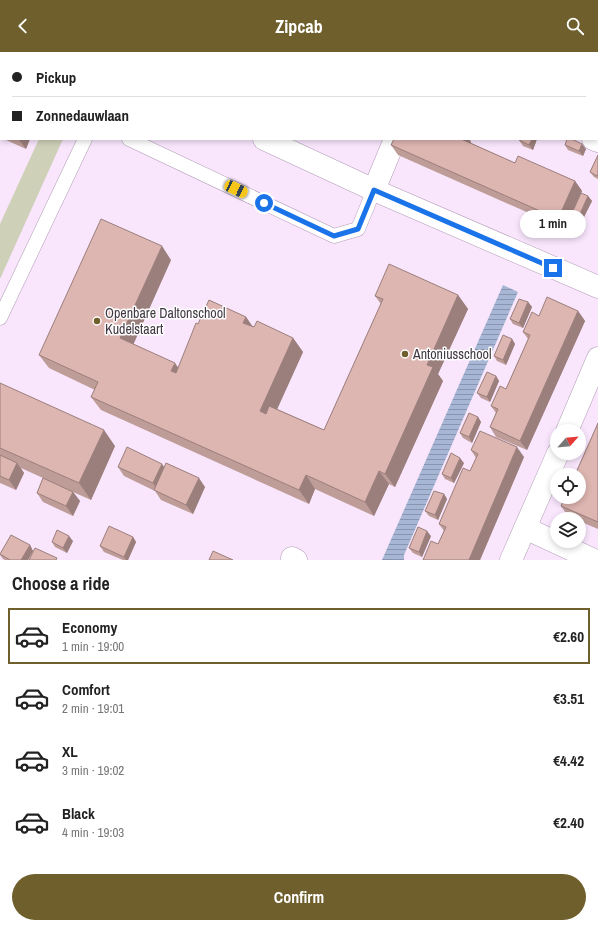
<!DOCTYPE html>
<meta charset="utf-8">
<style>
:root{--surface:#fff;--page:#f2f2f2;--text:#222;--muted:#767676;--line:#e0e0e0;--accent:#6e5f2c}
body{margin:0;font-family:"Archivo Narrow",sans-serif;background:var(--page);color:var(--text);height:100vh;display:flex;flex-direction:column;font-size:15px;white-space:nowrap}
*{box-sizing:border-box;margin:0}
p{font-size:13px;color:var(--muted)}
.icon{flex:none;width:22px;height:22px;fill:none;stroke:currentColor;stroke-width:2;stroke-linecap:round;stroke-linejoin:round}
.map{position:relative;height:508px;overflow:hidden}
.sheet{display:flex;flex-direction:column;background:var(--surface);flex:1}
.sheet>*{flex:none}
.top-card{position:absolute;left:0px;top:0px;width:598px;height:88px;box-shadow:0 2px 6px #0003;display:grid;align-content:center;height:88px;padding:0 12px;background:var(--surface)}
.needle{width:26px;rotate:63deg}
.tools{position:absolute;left:550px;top:372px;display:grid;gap:8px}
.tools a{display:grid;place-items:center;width:36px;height:36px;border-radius:50%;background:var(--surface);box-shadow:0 2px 6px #0003;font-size:20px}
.end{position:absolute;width:18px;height:18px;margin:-9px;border:5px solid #1a73e8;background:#fff;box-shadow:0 0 0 2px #fff}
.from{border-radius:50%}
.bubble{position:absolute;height:28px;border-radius:14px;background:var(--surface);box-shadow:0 2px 6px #0003;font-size:13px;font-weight:700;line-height:28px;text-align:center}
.car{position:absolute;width:12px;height:24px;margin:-12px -6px;border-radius:5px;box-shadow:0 0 3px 1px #0007;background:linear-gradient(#f5c518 24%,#345 0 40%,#f5c518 0 76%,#345 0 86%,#f5c518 0)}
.top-card b{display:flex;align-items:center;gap:14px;height:38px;font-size:15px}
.top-card b+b{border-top:1px solid var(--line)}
.top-card i{width:10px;height:10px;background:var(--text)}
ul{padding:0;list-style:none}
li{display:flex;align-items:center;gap:12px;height:56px;margin:0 8px 6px;padding:0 4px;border:2px solid transparent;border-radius:0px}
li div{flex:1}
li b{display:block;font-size:15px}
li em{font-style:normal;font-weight:700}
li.selected{border-color:var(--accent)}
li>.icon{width:36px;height:36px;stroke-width:1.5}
h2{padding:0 12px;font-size:18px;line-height:48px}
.button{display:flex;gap:8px;margin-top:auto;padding:8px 12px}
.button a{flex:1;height:46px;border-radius:24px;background:var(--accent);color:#fff;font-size:16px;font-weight:700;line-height:46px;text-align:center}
header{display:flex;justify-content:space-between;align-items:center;height:52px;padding:0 12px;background:var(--accent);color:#fff;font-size:18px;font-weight:700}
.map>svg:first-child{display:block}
</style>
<header><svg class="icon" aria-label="back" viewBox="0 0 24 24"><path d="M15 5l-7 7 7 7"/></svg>Zipcab<svg class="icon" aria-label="search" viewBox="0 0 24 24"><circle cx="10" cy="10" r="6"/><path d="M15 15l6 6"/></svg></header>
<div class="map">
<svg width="598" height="508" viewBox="0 0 598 508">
<defs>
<pattern id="water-rules" width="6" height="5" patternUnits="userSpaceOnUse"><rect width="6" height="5" fill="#a6b6d4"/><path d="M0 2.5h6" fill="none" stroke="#8995ae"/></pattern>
</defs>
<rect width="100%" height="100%" fill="#f9e6fd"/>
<path fill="#ced0b8" d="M39,87H63L0,227V172Z"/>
<path fill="url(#water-rules)" d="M503,233L518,240L404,503V508H382Z"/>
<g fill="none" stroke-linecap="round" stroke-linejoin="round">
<defs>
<g id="lane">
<path d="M129,87L334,184L358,177L374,138"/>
<path d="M0,266L85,87"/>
</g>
<g id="street">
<path d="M77,0L79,1"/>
<path d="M597,0L598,5"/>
<path d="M408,1V0"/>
<path d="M432,1V0"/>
<path d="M559,1V0"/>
<path d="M264,87L374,138L598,235"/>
<path d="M593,87L598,89"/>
<path d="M374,138L395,87"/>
<path d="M567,379L598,306"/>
<path d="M525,476L594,508"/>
<path d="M292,506L296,508"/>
<path d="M511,508L558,401"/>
</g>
</defs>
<use href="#lane" stroke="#b29cb6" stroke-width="15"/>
<use href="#street" stroke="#b29cb6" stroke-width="23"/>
<use href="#lane" stroke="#fff" stroke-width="14"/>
<use href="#street" stroke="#fff" stroke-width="22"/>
</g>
<g fill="#be9c98">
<path d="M162,0H262L265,1H164Z"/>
<path d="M342,0H363L364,1H344Z"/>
<path d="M380,0H391L390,1H382Z"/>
<path d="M533,0H544V1H535Z"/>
<path d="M5,87H30L26,97L6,88Z"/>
<path d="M394,87H469L471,90V91L515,111L575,129L582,139L565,177L398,103L391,93Z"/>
<path d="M520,87H537L533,98L523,94L519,88Z"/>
<path d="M565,93L586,97L583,104L568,98Z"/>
<path d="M598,103V127L594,125L590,120Z"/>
<path d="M588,144L592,149L582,169L576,166L572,161Z"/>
<path d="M171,208L133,292L178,316L198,272L246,265L253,275L293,286L303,300L277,357L324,378L381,252L375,244L458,243L468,257L438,322L443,329L395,435L389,432L374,464L315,437L309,452L101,358L91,345L95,338L49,316L39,303Z"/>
<path d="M528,250L532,255L523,276L513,272L510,267Z"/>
<path d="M578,259L585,269L527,398L496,385L490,375L496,361L491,354L506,337L528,287L523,280L539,264Z"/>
<path d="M512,287L515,292L506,313L497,309L494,304Z"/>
<path d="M496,324L499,329L490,350L481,346L477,341Z"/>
<path d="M0,331L115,394L91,448L73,440L80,449L73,464L43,450L37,441L43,426L21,416L24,421L16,438L0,431Z"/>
<path d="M478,365L481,370L472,391L463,386L460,381Z"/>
<path d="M598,371V477L579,469V467H575L568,464L561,454Z"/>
<path d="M471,398L524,405L480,508H423L438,492L444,479L439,472L470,419L476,406Z"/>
<path d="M464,411L454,431L445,427L442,422Z"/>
<path d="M118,415H164L205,435L193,462L161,448L155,439L124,424Z"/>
<path d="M444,442L447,447L438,468L429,464L425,459Z"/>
<path d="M431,484L422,505L413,501L409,496Z"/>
<path d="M133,485L136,490L128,508H123L104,500L100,494Z"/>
<path d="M73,489L67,501L55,495L52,490Z"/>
<path d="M30,493L33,499L28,508H5L3,507L0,503Z"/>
</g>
<g fill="#9b7f7c">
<rect x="224" y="0" width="11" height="1"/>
<rect x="484" y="0" width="11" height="1"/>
<path d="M1,20V45L0,47V22Z"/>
<path d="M19,87H30L26,97L19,88Z"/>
<path d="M461,87H469L471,90L468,97Z"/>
<path d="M532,87H537L533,98L529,93Z"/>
<path d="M582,92L586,97L583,104L579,99Z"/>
<path d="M575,129L582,139L565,177L558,167Z"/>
<path d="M588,144L592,149L582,169L579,164Z"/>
<path d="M162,194L171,208L130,300L120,286Z"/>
<path d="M458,243L468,257L438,322L443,329L395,435L385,422L427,313Z"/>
<path d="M528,250L532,255L523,276L519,271Z"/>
<path d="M578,259L585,269L527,398L520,389Z"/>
<path d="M246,265L255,278L243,271Z"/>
<path d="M293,286L303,300L270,373L260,359Z"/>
<path d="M512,287L515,292L506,313L503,308Z"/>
<path d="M175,311L184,324L180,332L171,319Z"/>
<path d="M496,324L499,329L490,350L487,345Z"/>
<path d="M478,365L481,370L472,391L469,385Z"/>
<path d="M104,378L115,394L91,448L79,431Z"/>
<path d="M517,395L524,405L480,508H469Z"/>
<path d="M460,406L464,411L454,431L451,426Z"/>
<path d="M17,411L24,421L16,438L9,428Z"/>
<path d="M162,412L169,422L160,441L153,431Z"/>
<path d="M379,419L389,432L374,464L365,450Z"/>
<path d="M306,423L315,437L309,452L299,438Z"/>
<path d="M199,426L205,435L193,462L186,453Z"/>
<path d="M73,440L80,449L73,464L66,454Z"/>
<path d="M444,442L447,447L438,468L435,463Z"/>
<path d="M427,479L431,484L422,505L419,500Z"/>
<path d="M69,484L73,489L67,501L63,496Z"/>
<path d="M133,485L136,490L128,508H126L124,505Z"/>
<path d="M30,493L33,499L28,508H21Z"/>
</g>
<g fill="#ddb5b1" stroke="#9b7f7c">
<path d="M178,0H224V1H180Z"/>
<path d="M231,0H262L265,1H230Z"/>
<path d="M276,0H281L283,1H275Z"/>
<path d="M349,0H359L358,1H352Z"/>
<path d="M439,0H484V1H438Z"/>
<path d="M394,87H461L515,111L518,104L575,129L558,167L391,93Z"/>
<path d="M520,87H532L529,93L519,88Z"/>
<path d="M567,87H572L582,92L579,99L565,93Z"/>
<path d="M598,103V122L597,124L590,120Z"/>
<path d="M581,141L588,144L579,164L572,161Z"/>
<path d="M101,167L162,194L120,286L175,311L171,319L176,321L196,271L198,272L209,248L246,265L243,271L254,275L257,269L293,286L260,359L266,362L269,354L324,378L383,247L375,244L389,212L458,243L427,313L433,315L385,422L379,419L365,450L306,423L299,438L91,345L98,330L39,303Z"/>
<path d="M547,245L578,259L520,389L490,375L498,357L491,354L500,334L506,337L530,283L523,280L532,260L539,264Z"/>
<path d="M519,247L528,250L519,271L510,267Z"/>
<path d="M503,283L512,287L503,308L494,304Z"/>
<path d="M487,320L496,324L487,345L477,341Z"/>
<path d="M0,331L104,378L79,431L0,396Z"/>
<path d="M469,361L478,365L469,385L460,381Z"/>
<path d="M598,371V470L561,454L565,445H579V423H575Z"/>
<path d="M480,379L517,395L469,508H423L431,489L438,492L446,475L439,472L463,416L470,419L478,402L471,398Z"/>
<path d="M127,395L162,412L153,431L118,415Z"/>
<path d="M451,401L460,406L451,426L442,422Z"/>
<path d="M0,403L17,411L9,428L0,424Z"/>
<path d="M166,411L199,426L186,453L154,438Z"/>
<path d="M43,426L73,440L66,454L37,441Z"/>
<path d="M434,439L444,442L435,463L425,459Z"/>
<path d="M109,474L133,485L124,505L100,494Z"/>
<path d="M418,475L427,479L419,500L409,496Z"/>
<path d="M57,478L69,484L63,496L52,490Z"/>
<path d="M11,483L30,493L21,508H10L0,502Z"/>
<path d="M35,496L57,506L56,508H29Z"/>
<path d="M213,499L233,508H209Z"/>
</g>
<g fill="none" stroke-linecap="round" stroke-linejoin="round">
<path stroke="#1a73e8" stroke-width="5" d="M264,151L334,184L358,177L374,138L553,216"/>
</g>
<g fill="#6e5f2c" stroke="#fff" stroke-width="1.5">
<circle cx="97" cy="269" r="4"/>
<circle cx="405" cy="302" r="4"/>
</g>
<g text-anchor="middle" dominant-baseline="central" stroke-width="3" stroke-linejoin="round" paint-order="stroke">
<g font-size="14" fill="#413843" stroke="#fff" text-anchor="start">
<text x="105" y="261">Openbare Daltonschool<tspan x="105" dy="16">Kudelstaart</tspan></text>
<text x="413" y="302">Antoniusschool</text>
</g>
</g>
</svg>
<div class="tools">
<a><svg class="needle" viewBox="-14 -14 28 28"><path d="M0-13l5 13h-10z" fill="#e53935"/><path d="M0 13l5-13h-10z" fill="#767676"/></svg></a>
<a><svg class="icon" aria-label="locate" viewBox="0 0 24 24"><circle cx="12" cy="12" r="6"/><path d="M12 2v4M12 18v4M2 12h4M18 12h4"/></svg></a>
<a><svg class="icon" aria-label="layers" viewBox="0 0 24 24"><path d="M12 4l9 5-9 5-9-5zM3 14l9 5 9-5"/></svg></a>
</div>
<i class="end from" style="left:264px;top:151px"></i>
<i class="end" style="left:553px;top:216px"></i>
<div class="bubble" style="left:520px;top:158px;width:66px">1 min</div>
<i class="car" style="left:236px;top:137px;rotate:115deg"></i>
<div class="top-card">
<b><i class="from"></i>Pickup</b>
<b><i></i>Zonnedauwlaan</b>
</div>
</div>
<section class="sheet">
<h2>Choose a ride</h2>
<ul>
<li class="selected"><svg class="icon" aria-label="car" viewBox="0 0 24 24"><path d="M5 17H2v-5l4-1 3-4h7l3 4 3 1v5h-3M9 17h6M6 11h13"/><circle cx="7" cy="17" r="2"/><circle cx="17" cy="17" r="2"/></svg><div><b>Economy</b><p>1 min · 19:00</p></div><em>€2.60</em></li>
<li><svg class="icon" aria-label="car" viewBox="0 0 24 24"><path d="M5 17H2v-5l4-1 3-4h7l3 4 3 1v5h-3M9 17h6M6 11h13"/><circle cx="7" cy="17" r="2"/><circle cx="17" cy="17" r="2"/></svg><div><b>Comfort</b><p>2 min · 19:01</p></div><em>€3.51</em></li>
<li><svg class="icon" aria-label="car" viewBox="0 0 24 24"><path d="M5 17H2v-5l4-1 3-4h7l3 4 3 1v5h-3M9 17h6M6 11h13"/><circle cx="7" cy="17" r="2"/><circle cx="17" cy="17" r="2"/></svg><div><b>XL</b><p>3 min · 19:02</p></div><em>€4.42</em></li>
<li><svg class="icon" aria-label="car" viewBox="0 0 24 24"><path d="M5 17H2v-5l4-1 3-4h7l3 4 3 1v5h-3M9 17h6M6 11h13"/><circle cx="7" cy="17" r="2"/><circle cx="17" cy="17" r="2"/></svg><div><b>Black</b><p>4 min · 19:03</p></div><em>€2.40</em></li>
</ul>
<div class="button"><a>Confirm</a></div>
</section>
